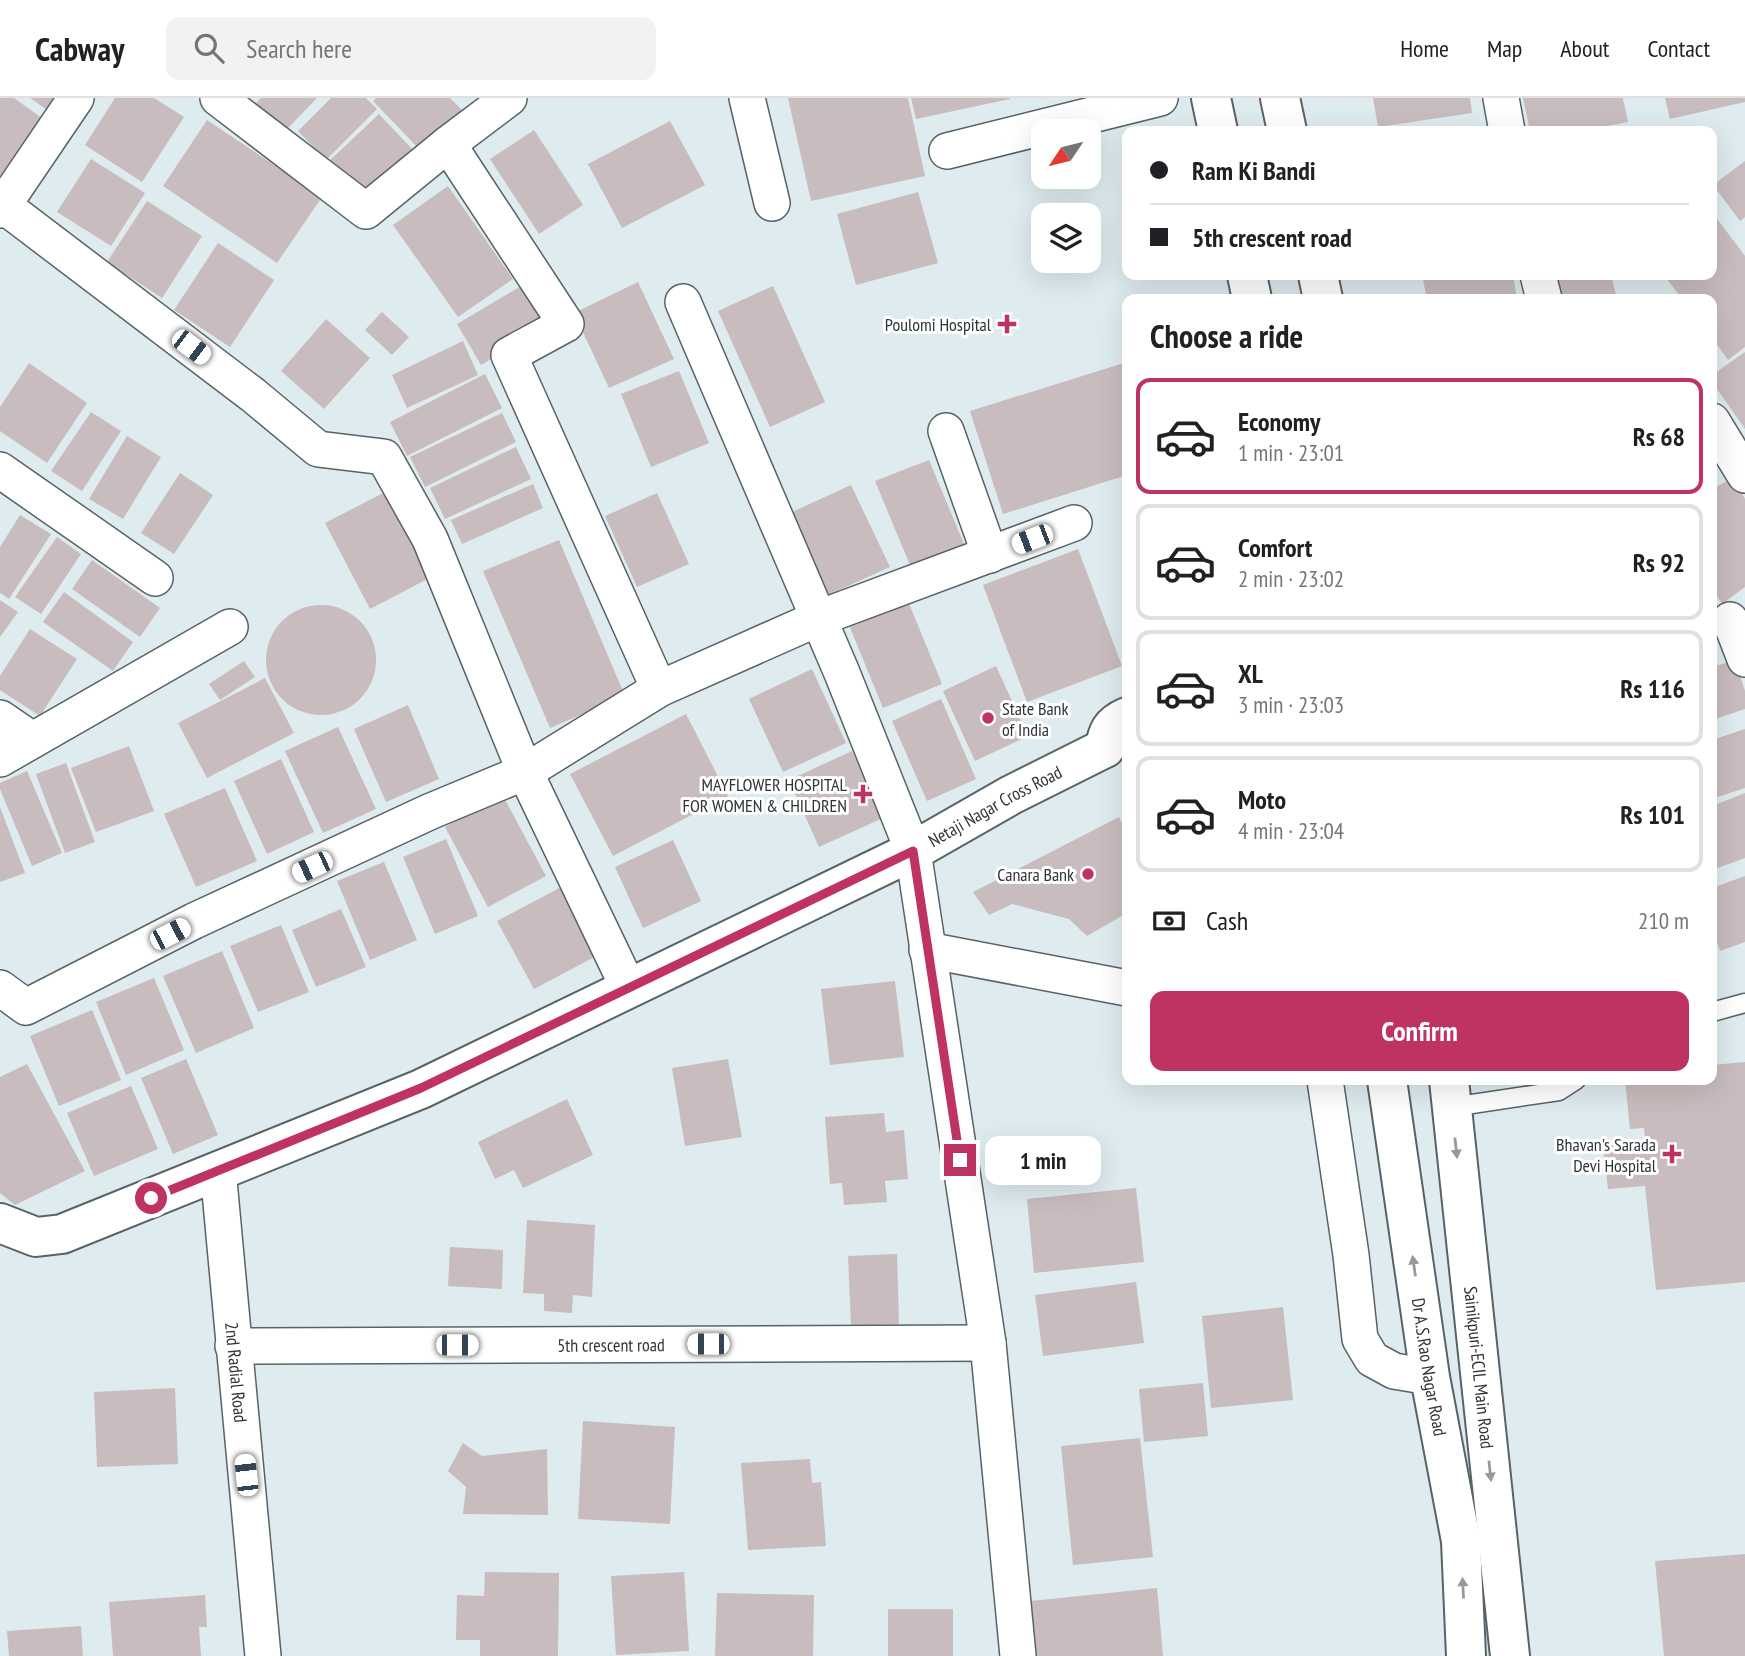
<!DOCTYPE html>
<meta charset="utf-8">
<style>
:root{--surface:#fff;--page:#f2f2f2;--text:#202124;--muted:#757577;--line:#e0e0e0;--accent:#bf3264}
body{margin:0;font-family:"PT Sans Narrow",sans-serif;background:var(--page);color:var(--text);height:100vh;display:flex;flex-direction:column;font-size:26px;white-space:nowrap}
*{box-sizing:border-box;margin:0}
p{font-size:23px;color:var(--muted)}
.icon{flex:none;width:38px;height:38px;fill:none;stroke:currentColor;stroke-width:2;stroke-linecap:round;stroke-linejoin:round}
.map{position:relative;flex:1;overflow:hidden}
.panel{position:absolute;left:1122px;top:196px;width:595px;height:791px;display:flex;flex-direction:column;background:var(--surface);border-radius:14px;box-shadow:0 7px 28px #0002}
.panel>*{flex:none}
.banner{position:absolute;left:1122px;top:28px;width:595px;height:154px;border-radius:14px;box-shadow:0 7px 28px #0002;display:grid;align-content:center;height:154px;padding:0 28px;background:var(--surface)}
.needle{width:46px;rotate:235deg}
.fabs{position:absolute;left:1031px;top:21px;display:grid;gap:14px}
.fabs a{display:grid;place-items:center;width:70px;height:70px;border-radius:14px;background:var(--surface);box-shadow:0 7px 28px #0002;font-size:35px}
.end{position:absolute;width:32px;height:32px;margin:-16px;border:9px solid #bf3264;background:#fff;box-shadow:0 0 0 4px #fff}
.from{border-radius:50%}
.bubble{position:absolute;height:49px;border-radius:14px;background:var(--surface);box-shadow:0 7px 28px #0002;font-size:23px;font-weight:800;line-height:49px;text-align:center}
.car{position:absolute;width:21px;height:42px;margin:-21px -10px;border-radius:9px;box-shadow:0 0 5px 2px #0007;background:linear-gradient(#fff 24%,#345 0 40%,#fff 0 76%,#345 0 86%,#fff 0)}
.banner b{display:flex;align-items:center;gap:24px;height:66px;font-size:26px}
.banner b+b{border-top:2px solid var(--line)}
.banner i{width:18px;height:18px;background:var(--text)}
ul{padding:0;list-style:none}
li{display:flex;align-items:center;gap:21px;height:116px;margin:0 14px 10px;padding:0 14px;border:4px solid var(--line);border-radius:14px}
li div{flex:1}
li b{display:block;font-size:26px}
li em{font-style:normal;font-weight:800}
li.on{border-color:var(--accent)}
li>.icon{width:63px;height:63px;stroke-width:1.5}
h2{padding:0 28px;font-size:32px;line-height:84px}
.pay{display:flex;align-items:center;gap:18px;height:77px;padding:0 28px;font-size:26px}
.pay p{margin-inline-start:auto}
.primary-button{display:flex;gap:14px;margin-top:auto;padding:14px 28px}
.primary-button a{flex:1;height:80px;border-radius:14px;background:var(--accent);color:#fff;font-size:28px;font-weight:800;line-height:80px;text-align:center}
header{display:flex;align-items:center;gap:42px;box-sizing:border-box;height:98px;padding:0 35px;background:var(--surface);border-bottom:2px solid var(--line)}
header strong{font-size:33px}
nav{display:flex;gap:38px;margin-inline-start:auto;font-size:24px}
.search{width:490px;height:63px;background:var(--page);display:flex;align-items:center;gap:18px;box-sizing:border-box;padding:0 24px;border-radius:14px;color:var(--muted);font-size:26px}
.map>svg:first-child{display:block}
</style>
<header>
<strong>Cabway</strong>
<div class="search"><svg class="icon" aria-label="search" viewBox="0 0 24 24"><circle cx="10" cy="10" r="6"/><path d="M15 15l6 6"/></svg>Search here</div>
<nav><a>Home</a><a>Map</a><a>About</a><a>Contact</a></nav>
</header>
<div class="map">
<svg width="1745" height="1558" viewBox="0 0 1745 1558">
<rect width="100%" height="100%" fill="#deebef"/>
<g fill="#c9bcbe">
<path d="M0,0H14L46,23L0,85Z"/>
<path d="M30,0H63L53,16Z"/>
<path d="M115,0H154L184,19L142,84L85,47Z"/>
<path d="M261,0H317L285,33L256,5Z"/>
<path d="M331,0H366L377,11L326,62L298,33Z"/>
<path d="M376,0H450L462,12L421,53L373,3Z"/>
<path d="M788,0H908L925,78L811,103Z"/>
<path d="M911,0H1010V1L916,21Z"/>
<path d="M1373,0H1470L1472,15L1378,29Z"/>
<path d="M1523,0H1623L1628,24L1581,33H1530Z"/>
<path d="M1665,0H1745V4L1670,21Z"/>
<path d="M379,16L413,52L358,103L325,67Z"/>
<path d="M207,22L322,99L277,165L163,88Z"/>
<path d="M670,23L705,87L622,130L588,66Z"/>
<path d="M534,32L583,107L539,136L490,61Z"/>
<path d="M91,61L145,95L111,148L57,114Z"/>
<path d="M1745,63V119L1740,123L1713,87Z"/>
<path d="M448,88L513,181L458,219L393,127Z"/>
<path d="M918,94L938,165L856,187L837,116Z"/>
<path d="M147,103L202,138L162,200L107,164Z"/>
<path d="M1712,114L1745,158V249L1728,262L1712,240V201H1682L1664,177H1712Z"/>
<path d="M218,145L274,182L230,249L174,212Z"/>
<path d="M1422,177H1513L1517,201H1427Z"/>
<path d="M1556,177H1611L1617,201H1562Z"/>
<path d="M638,184L674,261L609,290L574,215Z"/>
<path d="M521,188L545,229L481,267L457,226Z"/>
<path d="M773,188L825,304L770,329L718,213Z"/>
<path d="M382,214L409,239L392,257L365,232Z"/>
<path d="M326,221L370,260L324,311L281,273Z"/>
<path d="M463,243L478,277L407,310L392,277Z"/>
<path d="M1745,254V331L1712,284V277Z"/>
<path d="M1127,264V377L1003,416L970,313Z"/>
<path d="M29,265L87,305L47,365L0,333V309Z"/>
<path d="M679,273L709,345L651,369L621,296Z"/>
<path d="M485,276L502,310L407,358L390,324Z"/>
<path d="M91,314L121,333L82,393L51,373Z"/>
<path d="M502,315L516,344L425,389L410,359Z"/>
<path d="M127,338L161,359L123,421L89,401Z"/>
<path d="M516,349L531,381L445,421L430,390Z"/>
<path d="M929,362L964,446L910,467L875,383Z"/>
<path d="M180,375L213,397L174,456L141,435Z"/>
<path d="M1733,380L1745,401V489L1722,506L1712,490V391Z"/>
<path d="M533,386L543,410L462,446L451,422Z"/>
<path d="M851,387L890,469L828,497L790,415Z"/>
<path d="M391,391L435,477L370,511L325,425Z"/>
<path d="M657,395L689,466L637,489L605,418Z"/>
<path d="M20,417L51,436L9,501L0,495V449Z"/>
<path d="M57,439L81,456L41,516L15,499Z"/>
<path d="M559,442L625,598L550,630L483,473Z"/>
<path d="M1078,451L1122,568L1027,604L983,487Z"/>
<path d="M92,462L160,510L140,539L72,491Z"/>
<path d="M64,494L133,544L113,573L43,524Z"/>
<path d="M0,502L18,514L0,539Z"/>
<path d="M908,503L942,586L883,610L849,527Z"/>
<circle cx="321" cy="562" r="55"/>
<path d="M30,531L77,561L40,618L0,592V578Z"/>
<path d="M1735,562L1745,593V611L1712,622V569Z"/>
<path d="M244,563L255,579L220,602L209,586Z"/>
<path d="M996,568L1028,638L975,663L943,593Z"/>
<path d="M812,571L846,645L783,674L749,601Z"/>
<path d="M265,580L294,635L207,680L178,625Z"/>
<path d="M941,601L976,681L927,703L892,623Z"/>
<path d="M408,607L439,681L386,704L354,631Z"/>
<path d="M686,616L728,698L613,758L570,676Z"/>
<path d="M338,629L376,711L323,735L285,653Z"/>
<path d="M1745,631V690L1712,701V642Z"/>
<path d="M129,648L154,713L96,734L71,670Z"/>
<path d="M852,653L883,720L819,749L789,682Z"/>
<path d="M281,661L314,734L267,756L234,683Z"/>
<path d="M66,665L95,744L65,755L36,676Z"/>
<path d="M27,673L62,755L32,768L0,691V685Z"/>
<path d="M225,690L257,763L196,789L164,716Z"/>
<path d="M1745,695V760L1712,772V708Z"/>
<path d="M503,698L546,778L488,809L445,729Z"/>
<path d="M0,709L25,775L0,784Z"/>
<path d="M1119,719L1127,735V815L1087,838L1069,821L1012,806L989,817L973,794Z"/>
<path d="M446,741L478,818L435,836L403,759Z"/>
<path d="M673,742L701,803L643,830L615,769Z"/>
<path d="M384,764L417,842L370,862L337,783Z"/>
<path d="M1745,778V844L1720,853L1712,830V790Z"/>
<path d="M563,788L600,856L534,891L497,823Z"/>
<path d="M341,811L366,869L316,889L292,832Z"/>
<path d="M281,827L309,894L258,914L230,848Z"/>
<path d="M222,853L254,930L196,955L163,878Z"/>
<path d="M154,880L184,952L126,977L96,904Z"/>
<path d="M895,883L904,959L830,967L821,891Z"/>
<path d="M92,912L121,982L59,1008L30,938Z"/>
<path d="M186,961L218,1037L173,1056L141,980Z"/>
<path d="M728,961L742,1039L685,1048L672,970Z"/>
<path d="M1745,964V1184L1656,1192L1645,1088L1608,1091L1603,1047L1645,1042L1644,1030L1630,1031L1625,982H1712V967Z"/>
<path d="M27,966L85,1073L15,1107L0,1095V979Z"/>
<path d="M131,988L158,1051L94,1078L67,1015Z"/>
<path d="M567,1001L593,1057L523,1090L514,1072L495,1081L478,1044Z"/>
<path d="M884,1015L886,1034L904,1032L908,1081L885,1083L887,1104L844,1107L842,1085L830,1086L825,1019Z"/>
<path d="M1136,1090L1144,1164L1034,1175L1027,1101Z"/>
<path d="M527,1122L595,1127L592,1199L573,1197L572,1215L544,1213V1196L523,1195Z"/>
<path d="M450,1149L503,1152L502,1191L448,1188Z"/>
<path d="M897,1156L899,1226L851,1227L848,1158Z"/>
<path d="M1136,1184L1144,1245L1043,1258L1035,1197Z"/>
<path d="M1283,1209L1293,1302L1211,1310L1202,1218Z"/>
<path d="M1203,1285L1208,1338L1144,1344L1139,1291Z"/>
<path d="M175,1290L178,1366L97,1369L94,1294Z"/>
<path d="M583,1323L675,1329L670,1426L578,1421Z"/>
<path d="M1140,1340L1153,1459L1073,1467L1061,1348Z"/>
<path d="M463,1345L482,1358L547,1351L548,1417L463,1416L466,1389L448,1373Z"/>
<path d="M810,1361L812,1385L821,1384L826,1448L748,1452L741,1365Z"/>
<path d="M1745,1456V1558H1664L1655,1463Z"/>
<path d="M485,1474L559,1475L558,1558H480V1542H456L457,1497L484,1498Z"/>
<path d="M684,1474L689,1553L616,1557L611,1478Z"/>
<path d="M1157,1490L1163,1558H1026L1021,1504Z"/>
<path d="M717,1495L814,1497L813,1558H715Z"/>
<path d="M205,1497L207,1529H199L201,1558H113L109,1504Z"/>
<rect x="888" y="1511" width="65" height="47"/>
<path d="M81,1528L83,1558H9L7,1533Z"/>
</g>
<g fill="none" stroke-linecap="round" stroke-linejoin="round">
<defs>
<g id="lane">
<path d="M1712,914L1745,905"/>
<path d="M1452,1009L1559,993L1576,982"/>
</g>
<g id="street">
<path d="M218,0L366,113L448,46L566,226L509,257L659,591"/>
<path d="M747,0L772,105"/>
<path d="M1501,0L1507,33"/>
<path d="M448,46L509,0"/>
<path d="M947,53L1160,0"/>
<path d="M0,105L253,297L318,351L384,359L430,441L525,674L629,891"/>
<path d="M0,112L76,0"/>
<path d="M1538,177L1544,201"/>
<path d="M683,204L842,575L913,753L988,1245L1018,1558"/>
<path d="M1712,323L1745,377"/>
<path d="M946,333L990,457"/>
<path d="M0,372L155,480"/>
<path d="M1730,522L1745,561"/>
<path d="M0,620L32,642"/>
<path d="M0,661L230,529"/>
<path d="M927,852L1127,890"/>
<path d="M0,890L26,909L194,823L429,714L525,674L659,591L819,520L1074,425"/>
<path d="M1325,982L1351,1157L1360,1241L1372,1261L1394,1273L1430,1279"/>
<path id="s1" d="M218,1072L263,1558"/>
<path id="s2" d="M233,1248L988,1245"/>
</g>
<g id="secondary">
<path d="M1211,0L1218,33"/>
<path d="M1280,0L1287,33"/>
<path d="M1247,177L1252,201"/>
<path d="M1318,177L1323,201"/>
<path d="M1105,650C1107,634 1111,626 1127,619"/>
<path id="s3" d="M1387,982L1430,1279L1461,1443L1466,1558"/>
<path id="s4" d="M1449,982L1510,1558"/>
<path id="s5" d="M0,1125L36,1139L62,1136L421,991L913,753L1011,697L1105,650"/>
</g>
</defs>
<use href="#lane" stroke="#586367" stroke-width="21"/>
<use href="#street" stroke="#586367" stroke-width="38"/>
<use href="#secondary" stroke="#586367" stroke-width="42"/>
<use href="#lane" stroke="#fff" stroke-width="18"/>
<use href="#street" stroke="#fff" stroke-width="35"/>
<use href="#secondary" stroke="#fff" stroke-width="38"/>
</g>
<defs><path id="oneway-solid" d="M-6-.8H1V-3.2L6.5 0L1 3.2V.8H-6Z" transform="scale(1.75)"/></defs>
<g fill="#979a9a">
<use href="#oneway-solid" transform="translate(1456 1050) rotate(84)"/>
<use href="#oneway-solid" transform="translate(1414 1168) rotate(-98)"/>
<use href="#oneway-solid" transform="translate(1490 1373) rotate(84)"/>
<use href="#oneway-solid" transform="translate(1463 1490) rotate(-93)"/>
</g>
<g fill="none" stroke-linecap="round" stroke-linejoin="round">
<path stroke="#bf3264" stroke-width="9" d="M151,1100L421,990L913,753L960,1062"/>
</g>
<g fill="#bf3264" stroke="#fff" stroke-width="2.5">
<path d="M1003.5 215.5h7v7h7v7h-7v7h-7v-7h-7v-7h7z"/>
<circle cx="988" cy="620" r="7"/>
<path d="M859.5 685.5h7v7h7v7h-7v7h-7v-7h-7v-7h7z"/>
<circle cx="1088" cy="776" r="7"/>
<path d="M1668.5 1045.5h7v7h7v7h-7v7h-7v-7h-7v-7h7z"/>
</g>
<g text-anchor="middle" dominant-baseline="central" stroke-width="6" stroke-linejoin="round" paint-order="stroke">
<g font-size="18" fill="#2f3436" stroke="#fff" text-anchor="end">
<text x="991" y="226">Poulomi Hospital</text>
<text x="1002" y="610" text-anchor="start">State Bank<tspan x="1002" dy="21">of India</tspan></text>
<text x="847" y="686">MAYFLOWER HOSPITAL<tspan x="847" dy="21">FOR WOMEN &amp; CHILDREN</tspan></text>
<text x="1074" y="776">Canara Bank</text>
<text x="1656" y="1046">Bhavan's Sarada<tspan x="1656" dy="21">Devi Hospital</tspan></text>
</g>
<g font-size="18" fill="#2f3436" stroke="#fff">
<text stroke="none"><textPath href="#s5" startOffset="1092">Netaji Nagar Cross Road</textPath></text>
<text stroke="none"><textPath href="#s2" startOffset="378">5th crescent road</textPath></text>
<text stroke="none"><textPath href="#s3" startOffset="290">Dr A.S.Rao Nagar Road</textPath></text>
<text stroke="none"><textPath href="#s4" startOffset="289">Sainikpuri-ECIL Main Road</textPath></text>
<text stroke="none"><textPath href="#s1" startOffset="203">2nd Radial Road</textPath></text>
</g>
</g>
</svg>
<div class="fabs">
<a><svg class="needle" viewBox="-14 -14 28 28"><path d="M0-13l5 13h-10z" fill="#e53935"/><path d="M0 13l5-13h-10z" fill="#757577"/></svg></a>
<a><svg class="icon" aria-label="layers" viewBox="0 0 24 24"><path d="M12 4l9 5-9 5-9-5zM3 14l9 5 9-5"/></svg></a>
</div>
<i class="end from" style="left:151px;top:1100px"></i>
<i class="end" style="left:960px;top:1062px"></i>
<div class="bubble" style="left:985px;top:1038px;width:116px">1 min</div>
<i class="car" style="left:191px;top:249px;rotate:127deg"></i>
<i class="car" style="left:1032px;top:441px;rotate:249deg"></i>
<i class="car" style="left:312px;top:769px;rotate:245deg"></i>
<i class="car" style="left:170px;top:836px;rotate:63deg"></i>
<i class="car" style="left:708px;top:1246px;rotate:270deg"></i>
<i class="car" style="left:457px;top:1247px;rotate:90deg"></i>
<i class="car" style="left:246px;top:1377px;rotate:354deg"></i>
<div class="banner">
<b><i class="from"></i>Ram Ki Bandi</b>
<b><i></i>5th crescent road</b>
</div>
<section class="panel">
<h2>Choose a ride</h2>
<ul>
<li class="on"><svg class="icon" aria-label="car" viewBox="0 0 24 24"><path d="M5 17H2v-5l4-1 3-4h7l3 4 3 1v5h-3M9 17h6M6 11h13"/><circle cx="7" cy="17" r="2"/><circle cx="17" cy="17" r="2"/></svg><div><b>Economy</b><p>1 min · 23:01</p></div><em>Rs 68</em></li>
<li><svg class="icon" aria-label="car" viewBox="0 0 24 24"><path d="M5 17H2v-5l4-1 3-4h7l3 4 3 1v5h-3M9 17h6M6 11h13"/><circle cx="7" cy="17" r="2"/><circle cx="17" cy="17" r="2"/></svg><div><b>Comfort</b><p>2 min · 23:02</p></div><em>Rs 92</em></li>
<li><svg class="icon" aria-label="car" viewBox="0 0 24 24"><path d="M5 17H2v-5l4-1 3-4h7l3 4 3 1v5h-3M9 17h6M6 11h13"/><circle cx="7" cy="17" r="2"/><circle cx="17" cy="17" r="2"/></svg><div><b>XL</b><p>3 min · 23:03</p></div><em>Rs 116</em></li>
<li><svg class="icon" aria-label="car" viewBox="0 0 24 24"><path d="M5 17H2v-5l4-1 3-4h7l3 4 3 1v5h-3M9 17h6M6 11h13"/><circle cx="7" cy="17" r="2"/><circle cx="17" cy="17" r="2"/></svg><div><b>Moto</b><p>4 min · 23:04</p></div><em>Rs 101</em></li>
</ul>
<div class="pay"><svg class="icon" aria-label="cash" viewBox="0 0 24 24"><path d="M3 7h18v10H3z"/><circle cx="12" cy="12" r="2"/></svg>Cash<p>210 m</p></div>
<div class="primary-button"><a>Confirm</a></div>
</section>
</div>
